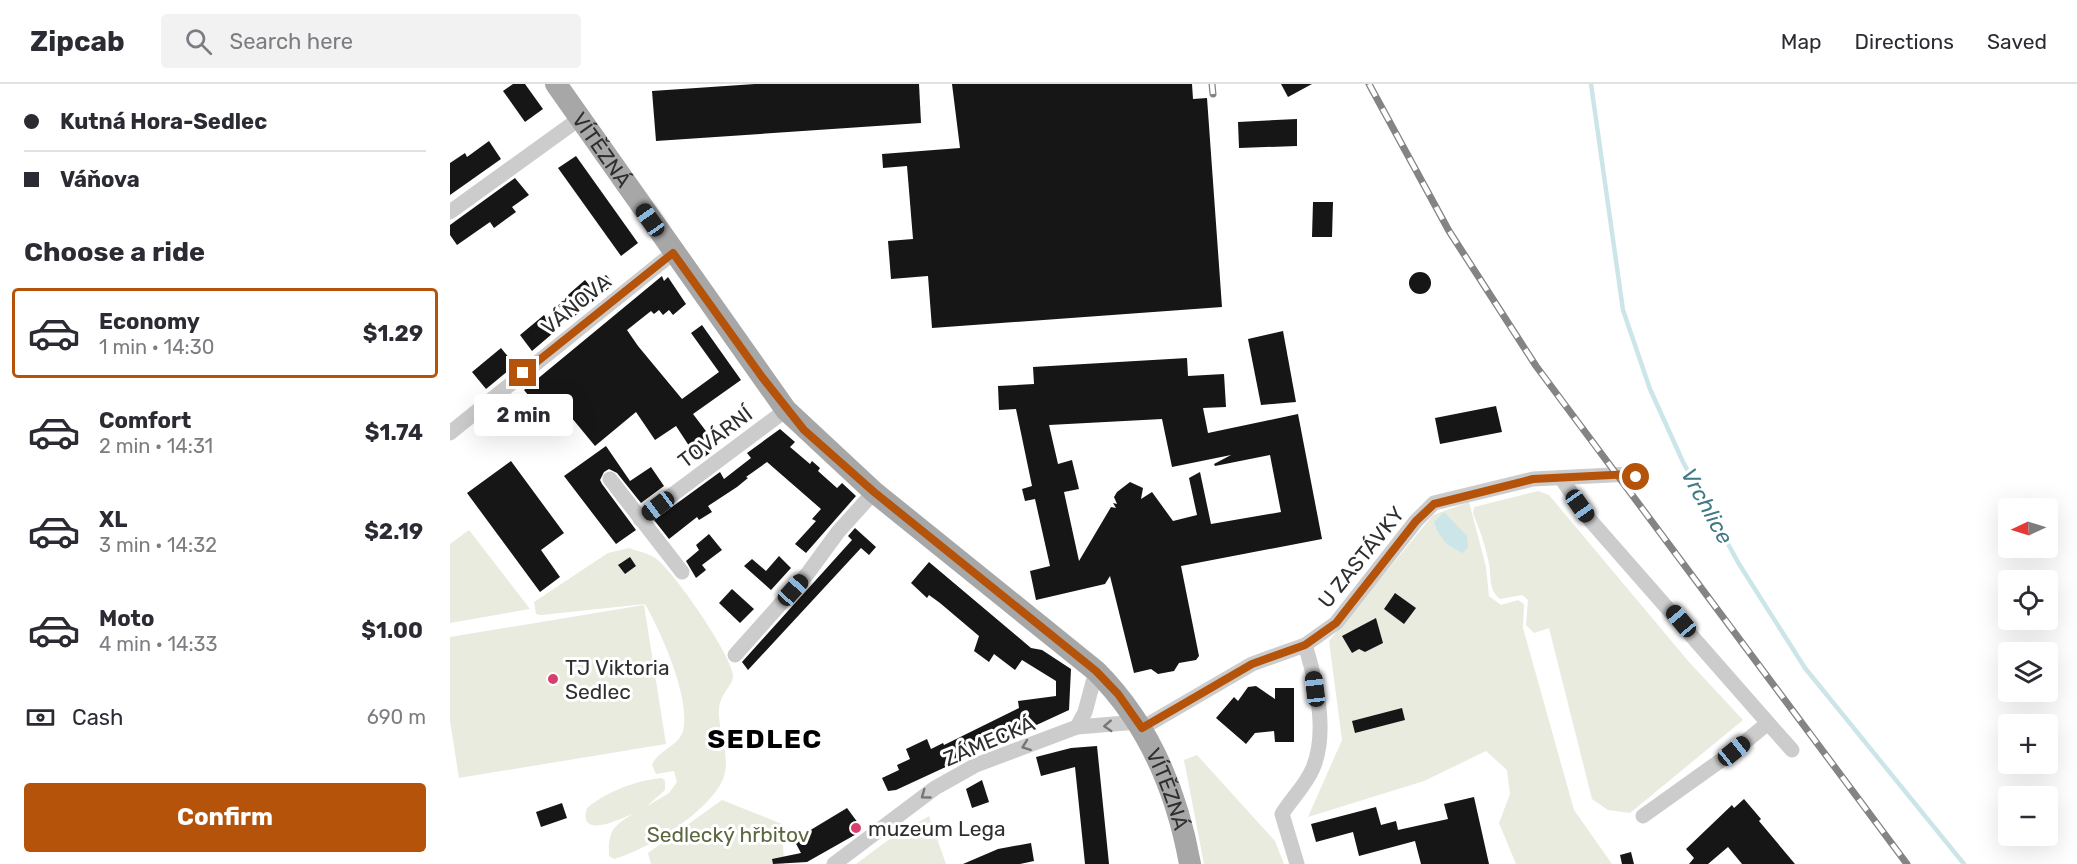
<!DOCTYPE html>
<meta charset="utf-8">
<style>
:root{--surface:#fff;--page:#f2f2f3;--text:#2b2b33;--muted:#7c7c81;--line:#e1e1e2;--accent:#b45309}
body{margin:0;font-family:Rubik,sans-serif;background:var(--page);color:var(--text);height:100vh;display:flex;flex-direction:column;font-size:22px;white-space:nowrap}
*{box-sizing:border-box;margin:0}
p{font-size:20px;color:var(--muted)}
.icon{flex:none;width:33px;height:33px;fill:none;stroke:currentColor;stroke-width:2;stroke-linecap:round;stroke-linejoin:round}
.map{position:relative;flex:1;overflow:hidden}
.sheet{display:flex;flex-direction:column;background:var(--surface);width:450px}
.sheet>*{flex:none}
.banner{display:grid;align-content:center;height:132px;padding:0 24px;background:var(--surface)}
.needle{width:39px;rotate:266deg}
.controls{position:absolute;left:1548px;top:414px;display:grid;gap:12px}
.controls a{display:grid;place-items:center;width:60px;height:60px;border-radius:6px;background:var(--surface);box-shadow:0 6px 24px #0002;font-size:30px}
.end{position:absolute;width:27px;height:27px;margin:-14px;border:8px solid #b45309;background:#fff;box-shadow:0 0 0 3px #fff}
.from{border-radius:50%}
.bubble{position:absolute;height:42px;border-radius:6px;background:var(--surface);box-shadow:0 6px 24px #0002;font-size:20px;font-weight:700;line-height:42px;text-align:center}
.car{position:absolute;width:18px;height:36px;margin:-18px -9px;border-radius:8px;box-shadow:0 0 4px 2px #0007;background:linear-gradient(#222 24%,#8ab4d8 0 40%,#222 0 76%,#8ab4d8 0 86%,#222 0)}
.banner b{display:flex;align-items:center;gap:21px;height:57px;font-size:22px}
.banner b+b{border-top:2px solid var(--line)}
.banner i{width:15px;height:15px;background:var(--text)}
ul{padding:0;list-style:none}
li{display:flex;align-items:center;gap:18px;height:90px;margin:0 12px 9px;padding:0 12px;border:3px solid transparent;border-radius:6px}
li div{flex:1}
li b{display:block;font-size:22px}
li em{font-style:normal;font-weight:700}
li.on{border-color:var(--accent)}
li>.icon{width:54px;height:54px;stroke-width:1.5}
h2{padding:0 24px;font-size:27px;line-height:72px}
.pay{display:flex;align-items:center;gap:15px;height:66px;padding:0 24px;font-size:22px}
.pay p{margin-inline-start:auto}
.button{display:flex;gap:12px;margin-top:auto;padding:12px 24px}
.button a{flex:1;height:69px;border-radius:6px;background:var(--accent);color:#fff;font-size:24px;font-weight:700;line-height:69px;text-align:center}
header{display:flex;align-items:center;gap:36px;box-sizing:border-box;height:84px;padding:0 30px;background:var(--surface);border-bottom:2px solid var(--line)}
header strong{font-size:28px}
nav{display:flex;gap:33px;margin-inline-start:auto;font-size:21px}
.search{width:420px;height:54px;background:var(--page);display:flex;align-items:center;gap:15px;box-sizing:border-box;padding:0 21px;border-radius:6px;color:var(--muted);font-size:22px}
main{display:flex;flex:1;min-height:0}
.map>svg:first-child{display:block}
</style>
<header>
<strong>Zipcab</strong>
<div class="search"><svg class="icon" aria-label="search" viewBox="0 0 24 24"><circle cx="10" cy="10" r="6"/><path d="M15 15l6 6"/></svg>Search here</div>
<nav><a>Map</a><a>Directions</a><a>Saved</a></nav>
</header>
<main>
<section class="sheet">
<div class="banner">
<b><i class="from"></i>Kutná Hora-Sedlec</b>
<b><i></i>Váňova</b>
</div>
<h2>Choose a ride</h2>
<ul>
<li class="on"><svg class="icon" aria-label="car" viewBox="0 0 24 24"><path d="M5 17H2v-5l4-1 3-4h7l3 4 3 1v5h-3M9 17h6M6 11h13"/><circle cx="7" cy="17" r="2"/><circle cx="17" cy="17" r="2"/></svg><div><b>Economy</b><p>1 min · 14:30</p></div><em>$1.29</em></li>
<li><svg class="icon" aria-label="car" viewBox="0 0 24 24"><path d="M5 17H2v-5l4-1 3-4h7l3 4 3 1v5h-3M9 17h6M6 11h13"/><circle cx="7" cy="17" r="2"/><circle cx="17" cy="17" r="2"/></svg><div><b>Comfort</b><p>2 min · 14:31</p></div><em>$1.74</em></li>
<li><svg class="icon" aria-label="car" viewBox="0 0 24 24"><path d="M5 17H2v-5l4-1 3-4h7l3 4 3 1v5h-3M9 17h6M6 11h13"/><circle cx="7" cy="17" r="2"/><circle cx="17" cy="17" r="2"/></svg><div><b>XL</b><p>3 min · 14:32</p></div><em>$2.19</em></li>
<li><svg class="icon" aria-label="car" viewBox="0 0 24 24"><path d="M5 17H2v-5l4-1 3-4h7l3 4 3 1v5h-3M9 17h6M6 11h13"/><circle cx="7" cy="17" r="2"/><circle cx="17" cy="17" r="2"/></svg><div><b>Moto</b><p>4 min · 14:33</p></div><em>$1.00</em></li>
</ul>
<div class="pay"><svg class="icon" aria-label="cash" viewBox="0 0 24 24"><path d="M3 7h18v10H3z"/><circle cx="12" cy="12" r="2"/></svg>Cash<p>690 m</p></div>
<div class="button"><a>Confirm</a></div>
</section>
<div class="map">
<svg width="1627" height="780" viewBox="0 0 1627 780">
<rect width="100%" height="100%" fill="#fff"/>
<g fill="#e8ebde">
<path d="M1088,407L1099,411L1239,578L1293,636L1180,729L1158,726L1142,715L1099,544L1084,549L1076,541L1078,516L1072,511L1050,515C1038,505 1042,495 1039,480C1036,464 1030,445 1023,430L1024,423Z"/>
<path d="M1019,418L1036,483L1039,512L1051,521L1068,516L1074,520L1073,544L1124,726L1162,780H1066L1049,739L1060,710L1057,686L1036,667L974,697L858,733L892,656L879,557L983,431Z"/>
<path d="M19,446L80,525L0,539V460Z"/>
<path d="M179,464C187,467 198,469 205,474C224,487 280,569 283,591C284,603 267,609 269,632C270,652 281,676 273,695C259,728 197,766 164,775L159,772C158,745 164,742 184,729C173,734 127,757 137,724C156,708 187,696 212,694L215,697V706L196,723L219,709L227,698L224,687L206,690L202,681C208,666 228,663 233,647C241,614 211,548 195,520L91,531L86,530L84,518L158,469Z"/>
<path d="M194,521L216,660L9,694L0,637V553Z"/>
<path d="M747,671L825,757L834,780H754L734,676Z"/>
<path d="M272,716L332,740L334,780H201L198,769Z"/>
<path d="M479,732L496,780H406L437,757Z"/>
</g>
<path fill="#cbe5e9" d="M994,428L1017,452L1018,463L1013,469C997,462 990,455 984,438Z"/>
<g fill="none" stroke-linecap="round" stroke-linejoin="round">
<path stroke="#cbe5e9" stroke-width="4.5" d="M1141,0L1173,226L1200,305L1233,378L1289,480L1355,584L1514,780"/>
</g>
<g fill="#161616" fill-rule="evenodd">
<path d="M63,0H75L93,25L75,38L53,7Z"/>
<path d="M305,0H469L471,39L206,57L202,7Z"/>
<path d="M502,0H742L743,15L757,14L772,223L482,244L478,192L441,195L438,157L463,155L457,82L433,84L432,70L510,64Z"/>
<path d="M831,0H862L838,13Z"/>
<path d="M847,35V62L789,64L788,38Z"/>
<path d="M39,57L51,75L0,111V79L15,69L17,73Z"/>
<path d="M126,72L188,159L171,172L108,84Z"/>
<path d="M65,94L79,111L62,123L66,128L44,144L40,138L7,161L0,151V141Z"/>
<path d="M863,118H883L882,153H862Z"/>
<circle cx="970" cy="199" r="11"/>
<path d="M156,191L164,200L120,236L108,222L111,217L135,196L140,202Z"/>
<path d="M212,192L214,197L218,193L236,220L223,231L219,226L213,231L209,226L204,230L201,227L177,246L188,262L232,315L269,288L241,249L252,241L291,296L243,330L262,355L258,357L264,366L249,377L226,342L205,356L186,328L145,362L107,316L93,329L74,306Z"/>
<path d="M94,231L100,240L96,243L102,250L82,267L70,251Z"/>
<path d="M833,247L846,318L811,321L798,255Z"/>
<path d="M51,264L65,281L36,305L22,288Z"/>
<path d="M737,274L738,292L774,290L776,323L753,324L758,349L848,330L872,455L731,482L749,572L746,576L729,579L724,587L708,590L701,585L684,589L660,492L655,500L586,516L580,487L600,482L585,415L575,417L572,405L582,402L566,325L549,326L548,302L584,300L583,283ZM712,335L722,383L781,371L764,380L765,382L820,371L831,428L761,440L750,388L739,394L747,431L723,437L702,408L691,415L693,404L680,398L667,408L664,413L667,420L663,419L666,424L661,423L629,477L614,408L629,405L622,376L608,380L599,341Z"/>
<path d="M1046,322L1052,348L990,360L985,334Z"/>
<path d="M330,345L345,358L340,363L360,380L362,377L370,384L368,387L387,404L392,399L406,412L356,469L345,460L366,437L362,435L371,425L317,378L296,393L298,394L287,403L258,422L262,428L249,436L247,433L219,455L204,436L270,388L274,395L301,374L297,369Z"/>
<path d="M156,362L180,397L201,383L214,402L191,419L167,389L159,385L154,388L150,396L152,400L186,446L166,460L114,392Z"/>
<path d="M61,377L114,449L91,466L110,493L90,508L17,409Z"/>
<path d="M405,444L426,463L419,471L411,464L298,586L292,578L402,456L398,452Z"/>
<path d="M259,450L272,466L252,481L256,486L246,494L236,477L249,466L246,461Z"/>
<path d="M329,472L341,484L321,506L294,482L302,475L316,487Z"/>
<path d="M180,473L186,482L175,490L168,481Z"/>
<path d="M479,478L581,564L592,566L621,585L619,626L446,706L438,707L432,694L449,686L447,681L460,675L456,665L477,655L481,665L493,659L494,661L569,624L568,617L606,612V597L572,576L565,586L544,570L539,578L524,567L529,552L490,519L479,511L477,514L461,499Z"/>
<path d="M282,505L304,525L290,539L269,519Z"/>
<path d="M945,509L966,524L954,540L934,525Z"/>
<path d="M926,534L933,559L915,568L909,565L902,569L892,552Z"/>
<path d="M806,602L825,615V604H844V658H825L824,647L805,649L796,660L766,634L784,613L788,617L798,603Z"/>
<path d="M952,624L955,636L905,649L902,637Z"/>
<path d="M647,662L659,780H635L625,683L591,692L586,673L621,664Z"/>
<path d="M532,696L539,718L522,724L516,705Z"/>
<path d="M1024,713L1039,780H971L965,757L909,772L903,748L866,758L861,740L926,723L931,741L946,737L948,746L998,735L994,720Z"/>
<path d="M1294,715L1311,735L1309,737L1345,780H1292L1278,763L1258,780H1239L1244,774L1236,765L1282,721L1284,724Z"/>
<path d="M112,719L117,734L91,743L86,728Z"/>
<path d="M397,724L411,743L410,748L357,778L323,780L322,775L351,769L344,756Z"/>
<path d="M581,759L584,777L570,780H513L548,765Z"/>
<path d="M1181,768L1184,780H1172L1170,771Z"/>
</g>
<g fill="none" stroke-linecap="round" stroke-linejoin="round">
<g stroke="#ccc" stroke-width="15">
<path d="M0,128L129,35"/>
<path d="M0,349L223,169"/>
<path d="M1111,394L1140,436L1318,639L1284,667L1193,732"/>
<path d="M160,395L232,488"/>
<path d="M190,435L336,326"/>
<path d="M285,571L358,489L388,448L424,408"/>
<path d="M1318,639L1342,666"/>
<path d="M627,643L635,628L646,587"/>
<path d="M692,644L802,580L855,561L886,539L966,437L984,419L1083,395L1181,390L1186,393"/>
<path d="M384,780L485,704L526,681L627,643L688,638"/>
<path d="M847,780L832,730C842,714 856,701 863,684C878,648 866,596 855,561"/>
</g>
<path stroke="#a7a7a7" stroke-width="22" id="s1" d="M106,0L336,326L424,408L646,587C698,639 727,708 740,780"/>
<defs>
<g id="rail">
<path d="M762,0L763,10"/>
<path d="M919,0L999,147L1086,282L1457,780"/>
</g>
</defs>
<use href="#rail" stroke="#848484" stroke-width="7"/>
<use href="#rail" stroke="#fff" stroke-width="4.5" stroke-dasharray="14" stroke-linecap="butt"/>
</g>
<defs><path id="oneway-chevron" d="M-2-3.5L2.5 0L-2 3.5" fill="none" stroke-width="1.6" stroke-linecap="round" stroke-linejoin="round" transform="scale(1.5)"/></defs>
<g stroke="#767676">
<use href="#oneway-chevron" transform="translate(658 642) rotate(177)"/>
<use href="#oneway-chevron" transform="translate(576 662) rotate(160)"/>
<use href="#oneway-chevron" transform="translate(475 711) rotate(144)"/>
</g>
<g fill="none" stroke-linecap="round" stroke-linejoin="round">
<path stroke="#b45309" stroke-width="8" d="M73,289L223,169L312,293L354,346L424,408L646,587L668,610L692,644L802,580L855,561L886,539L966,437L984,420L1083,395L1181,390L1186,393"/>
</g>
<g fill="#d83f6e" stroke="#fff" stroke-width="2">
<circle cx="103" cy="595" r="6"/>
<circle cx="406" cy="744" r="6"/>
</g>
<g text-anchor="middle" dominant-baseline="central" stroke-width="6" stroke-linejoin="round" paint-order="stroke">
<g font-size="21" fill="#2f2f2f" stroke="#fff">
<text stroke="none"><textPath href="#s1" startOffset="80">VÍTĚZNÁ</textPath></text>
<text transform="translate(126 220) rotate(-39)">VÁŇOVA</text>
<text transform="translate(265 353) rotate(-37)">TOVÁRNÍ</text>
<text transform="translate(911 473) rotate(-51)">U ZASTÁVKY</text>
<text transform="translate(539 657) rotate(-23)">ZÁMECKÁ</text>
<text stroke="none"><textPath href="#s1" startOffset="944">VÍTĚZNÁ</textPath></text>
</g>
<g font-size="21" fill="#2f2f2f" stroke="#fff" text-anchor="start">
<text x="115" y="583">TJ Viktoria<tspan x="115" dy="24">Sedlec</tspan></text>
<text x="418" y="744">muzeum Lega</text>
</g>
<g font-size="21" fill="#5b673f" stroke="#fff">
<text x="278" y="750">Sedlecký hřbitov</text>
</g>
<g font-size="22" font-style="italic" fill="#407a85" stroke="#fff">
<text transform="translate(1257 422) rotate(61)">Vrchlice</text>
</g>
<g font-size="27" font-weight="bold" letter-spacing="1.5" fill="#000" stroke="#fff">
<text x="315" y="655">SEDLEC</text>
</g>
</g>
</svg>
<div class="controls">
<a><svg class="needle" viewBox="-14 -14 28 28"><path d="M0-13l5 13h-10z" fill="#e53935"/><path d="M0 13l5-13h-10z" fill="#7c7c81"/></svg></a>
<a><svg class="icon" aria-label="locate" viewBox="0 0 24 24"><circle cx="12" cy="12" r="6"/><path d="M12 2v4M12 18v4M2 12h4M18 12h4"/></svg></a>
<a><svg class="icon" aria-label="layers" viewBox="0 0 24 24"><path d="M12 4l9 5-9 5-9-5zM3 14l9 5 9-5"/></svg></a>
<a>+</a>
<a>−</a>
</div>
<i class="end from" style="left:1186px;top:393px"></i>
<i class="end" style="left:73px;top:289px"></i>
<div class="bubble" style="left:24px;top:310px;width:99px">2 min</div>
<i class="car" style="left:200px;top:136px;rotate:325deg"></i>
<i class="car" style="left:208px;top:422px;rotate:233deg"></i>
<i class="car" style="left:1130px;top:422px;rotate:145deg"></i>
<i class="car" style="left:343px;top:506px;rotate:42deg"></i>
<i class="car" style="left:1231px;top:537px;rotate:320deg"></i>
<i class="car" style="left:865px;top:605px;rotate:353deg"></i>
<i class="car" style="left:1284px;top:667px;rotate:51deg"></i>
</div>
</main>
